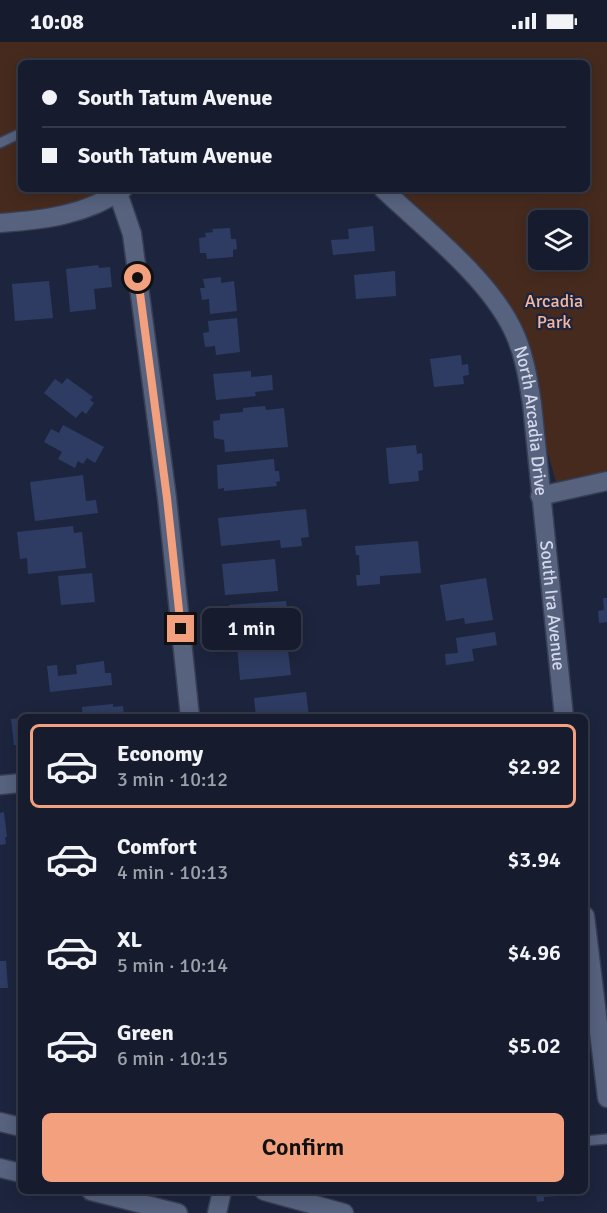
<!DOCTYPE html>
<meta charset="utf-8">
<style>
:root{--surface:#161c2e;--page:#23293a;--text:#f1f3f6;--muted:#9ea1aa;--line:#353a4a;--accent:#f2a07e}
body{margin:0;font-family:Signika,sans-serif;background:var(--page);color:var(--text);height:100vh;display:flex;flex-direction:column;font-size:22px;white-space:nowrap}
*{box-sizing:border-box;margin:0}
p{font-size:20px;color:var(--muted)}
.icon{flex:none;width:33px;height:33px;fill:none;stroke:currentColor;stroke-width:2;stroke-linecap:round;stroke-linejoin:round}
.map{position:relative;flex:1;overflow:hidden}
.sheet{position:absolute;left:18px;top:672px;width:570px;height:480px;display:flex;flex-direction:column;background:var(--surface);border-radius:9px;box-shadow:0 3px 15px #0003,0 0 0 2px var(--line)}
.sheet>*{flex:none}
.hud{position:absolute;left:18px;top:18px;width:572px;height:132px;border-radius:9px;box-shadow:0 3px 15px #0003,0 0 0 2px var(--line);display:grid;align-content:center;height:132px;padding:0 24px;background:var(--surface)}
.buttons{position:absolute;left:528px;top:168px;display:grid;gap:12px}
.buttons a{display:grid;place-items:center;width:60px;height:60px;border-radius:9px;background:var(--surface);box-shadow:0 3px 15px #0003,0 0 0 2px var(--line);font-size:30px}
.end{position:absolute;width:27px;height:27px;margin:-14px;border:8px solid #f2a07e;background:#111;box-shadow:0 0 0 3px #111}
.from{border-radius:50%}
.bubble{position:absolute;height:42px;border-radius:9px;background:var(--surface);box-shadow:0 3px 15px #0003,0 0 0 2px var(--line);font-size:20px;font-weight:600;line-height:42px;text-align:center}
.hud b{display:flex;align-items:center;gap:21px;height:57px;font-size:22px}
.hud b+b{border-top:2px solid var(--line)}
.hud i{width:15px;height:15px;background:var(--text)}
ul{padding:10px 0 0;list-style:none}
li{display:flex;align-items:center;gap:18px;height:84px;margin:0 12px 9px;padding:0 12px;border:3px solid transparent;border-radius:9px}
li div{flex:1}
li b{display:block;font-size:22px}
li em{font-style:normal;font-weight:600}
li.active{border-color:var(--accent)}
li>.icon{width:54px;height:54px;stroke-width:1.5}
.button{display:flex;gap:12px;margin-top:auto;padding:12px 24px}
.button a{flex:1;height:69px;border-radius:9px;background:var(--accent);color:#111;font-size:24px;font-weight:600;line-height:69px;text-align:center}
.status{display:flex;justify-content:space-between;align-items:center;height:42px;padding:0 30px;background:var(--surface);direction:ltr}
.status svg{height:16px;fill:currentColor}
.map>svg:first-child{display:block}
</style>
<div class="status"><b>10:08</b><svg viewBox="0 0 49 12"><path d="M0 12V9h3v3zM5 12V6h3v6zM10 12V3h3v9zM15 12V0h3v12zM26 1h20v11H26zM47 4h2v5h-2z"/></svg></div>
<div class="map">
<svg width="607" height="1171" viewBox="0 0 607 1171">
<rect width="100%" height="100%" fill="#1d253e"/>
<path fill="#462a1e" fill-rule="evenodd" d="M0,0H607V429L556,440L526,334L483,235L389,147H586V21H21V147H109L83,162L0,175ZM538,178H578V218H538Z"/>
<g fill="#2e3c63">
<path d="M373,184L375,209L333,213L331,198L349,197L348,187Z"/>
<path d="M230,186L231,197H236L237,207L233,208V215L207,217L206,211H200L199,196L206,195L205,191L213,190L212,187Z"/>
<path d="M98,223L99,226L110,225L112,245L94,247L96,267L70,270L66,227Z"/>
<path d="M395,229L396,254L356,257L354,233Z"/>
<path d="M221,235V241L234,239L237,269L210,272L209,257L202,258L200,246H205L203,237Z"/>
<path d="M49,239L53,276L15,279L12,242Z"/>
<path d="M237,276L240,310L216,313L215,304L205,305L203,291L209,290L208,279Z"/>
<path d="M461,313L462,323L468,322L469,333L463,334L464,342L434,345L430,317Z"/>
<path d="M251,329V335L272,333L273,348L255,350L256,354L216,358L213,332Z"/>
<path d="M67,336L93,355L90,358L94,361L86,372L82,369L76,376L44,351L55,337L62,342Z"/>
<path d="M265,364L266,368L284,366L288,405L225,410L224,398L214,396L213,379L220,378V372L243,370V366Z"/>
<path d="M63,383L104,405L95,421L87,416L83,422L78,419L75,426L58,417L62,410L44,400L51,387L59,391Z"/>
<path d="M416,403L417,412L422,411L423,428L418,429L419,439L389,442L386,406Z"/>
<path d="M274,417L275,429H279L280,439L276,440L277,444L224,449V446L218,447L217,423Z"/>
<path d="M83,433L86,459L96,458L98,471L35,479L30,440Z"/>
<path d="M306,467L309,495L301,496L302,504L281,506L280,498L221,504L218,476Z"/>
<path d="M73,484L74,491L82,490L86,526L28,532L27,516L20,517L17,490Z"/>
<path d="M418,499L421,531L380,534V542L357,544L356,533H360L359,513H356L355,504Z"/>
<path d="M275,517L278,549L225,553L222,522Z"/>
<path d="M92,531L95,560L61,563L58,534Z"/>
<path d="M486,536L493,578L465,582L464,576L446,579L440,543Z"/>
<path d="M603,556H607V580L599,581L598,569L604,568Z"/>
<path d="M286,559L288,572H281L283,593L231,597L229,563Z"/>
<path d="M495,590L497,603L472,607L474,619L446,623L445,612L458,611L456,596Z"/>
<path d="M287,600L291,633L240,638L237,604Z"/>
<path d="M104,619L105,631H111L112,643L50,650L47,624L57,623L58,634L77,632L76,623Z"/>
<path d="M306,650L309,675H256L254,656Z"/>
<path d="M113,662V665L123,664L124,675H83L82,665Z"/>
<path d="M21,676V703H14L11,677Z"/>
<path d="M4,770L7,795H5L6,802L0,803V771Z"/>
<path d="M0,919H6L8,946H0Z"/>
<path d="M541,1149H568V1153L544,1155V1159L537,1160L536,1151H541Z"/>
</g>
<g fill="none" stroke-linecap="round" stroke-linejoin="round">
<defs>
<g id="lane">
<path d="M0,101L21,91"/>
<path d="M585,1099L607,1097"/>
</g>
<g id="street">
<path id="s1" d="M383,147C425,187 487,235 512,286C524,310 528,336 532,362L564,675"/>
<path d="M118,151L132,192L167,456L190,675"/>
<path d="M0,181C43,178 87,173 123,147"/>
<path d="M540,454L607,439"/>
<path d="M0,743L21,741"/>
<path d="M585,874L607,1056"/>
<path d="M217,1171L222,1149"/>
</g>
<g id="secondary">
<path d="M0,1080L21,1085"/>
<path d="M0,1126L21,1131"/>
<path d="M91,1149L178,1171"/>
<path d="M264,1149L344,1171"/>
</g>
</defs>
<use href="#lane" stroke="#383e53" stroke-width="12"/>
<use href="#street" stroke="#383e53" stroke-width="21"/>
<use href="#secondary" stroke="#383e53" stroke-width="21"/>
<use href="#lane" stroke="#56627e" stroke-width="9"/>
<use href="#street" stroke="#56627e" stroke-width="18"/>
<use href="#secondary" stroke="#56627e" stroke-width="18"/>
</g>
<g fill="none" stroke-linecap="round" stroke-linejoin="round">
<path stroke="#f2a07e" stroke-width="8" d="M138,236L167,456L181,587"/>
</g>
<g text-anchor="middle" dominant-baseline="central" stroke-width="4.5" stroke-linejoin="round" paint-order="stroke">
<g font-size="18" fill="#f5b79e" stroke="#1d253e">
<text x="554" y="259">Arcadia<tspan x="554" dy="21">Park</tspan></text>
</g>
<g font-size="18" fill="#d2d8e9" stroke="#1d253e">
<text stroke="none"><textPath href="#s1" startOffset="286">North Arcadia Drive</textPath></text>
<text stroke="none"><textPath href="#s1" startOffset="472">South Ira Avenue</textPath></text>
</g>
</g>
</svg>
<div class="buttons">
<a><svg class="icon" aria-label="layers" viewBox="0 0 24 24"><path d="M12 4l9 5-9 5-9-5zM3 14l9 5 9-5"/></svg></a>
</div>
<i class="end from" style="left:138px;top:236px"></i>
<i class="end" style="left:181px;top:587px"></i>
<div class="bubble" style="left:202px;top:566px;width:99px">1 min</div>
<div class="hud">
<b><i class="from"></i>South Tatum Avenue</b>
<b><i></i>South Tatum Avenue</b>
</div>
<section class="sheet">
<ul>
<li class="active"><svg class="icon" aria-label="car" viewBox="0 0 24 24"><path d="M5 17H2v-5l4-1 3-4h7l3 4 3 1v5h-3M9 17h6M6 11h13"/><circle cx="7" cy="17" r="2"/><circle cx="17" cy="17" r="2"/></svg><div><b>Economy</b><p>3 min · 10:12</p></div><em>$2.92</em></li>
<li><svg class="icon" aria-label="car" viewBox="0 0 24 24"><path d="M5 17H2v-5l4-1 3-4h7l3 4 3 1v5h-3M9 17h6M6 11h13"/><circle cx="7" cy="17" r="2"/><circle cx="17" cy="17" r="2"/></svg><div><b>Comfort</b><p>4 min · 10:13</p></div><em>$3.94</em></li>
<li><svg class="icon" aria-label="car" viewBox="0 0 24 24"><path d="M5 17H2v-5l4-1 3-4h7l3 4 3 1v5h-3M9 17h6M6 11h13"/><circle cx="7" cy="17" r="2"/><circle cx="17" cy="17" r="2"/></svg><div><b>XL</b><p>5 min · 10:14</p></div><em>$4.96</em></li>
<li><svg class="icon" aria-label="car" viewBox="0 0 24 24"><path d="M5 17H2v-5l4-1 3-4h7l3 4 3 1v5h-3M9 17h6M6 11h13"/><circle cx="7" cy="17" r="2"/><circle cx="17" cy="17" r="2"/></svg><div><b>Green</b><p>6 min · 10:15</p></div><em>$5.02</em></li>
</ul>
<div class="button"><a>Confirm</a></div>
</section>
</div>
